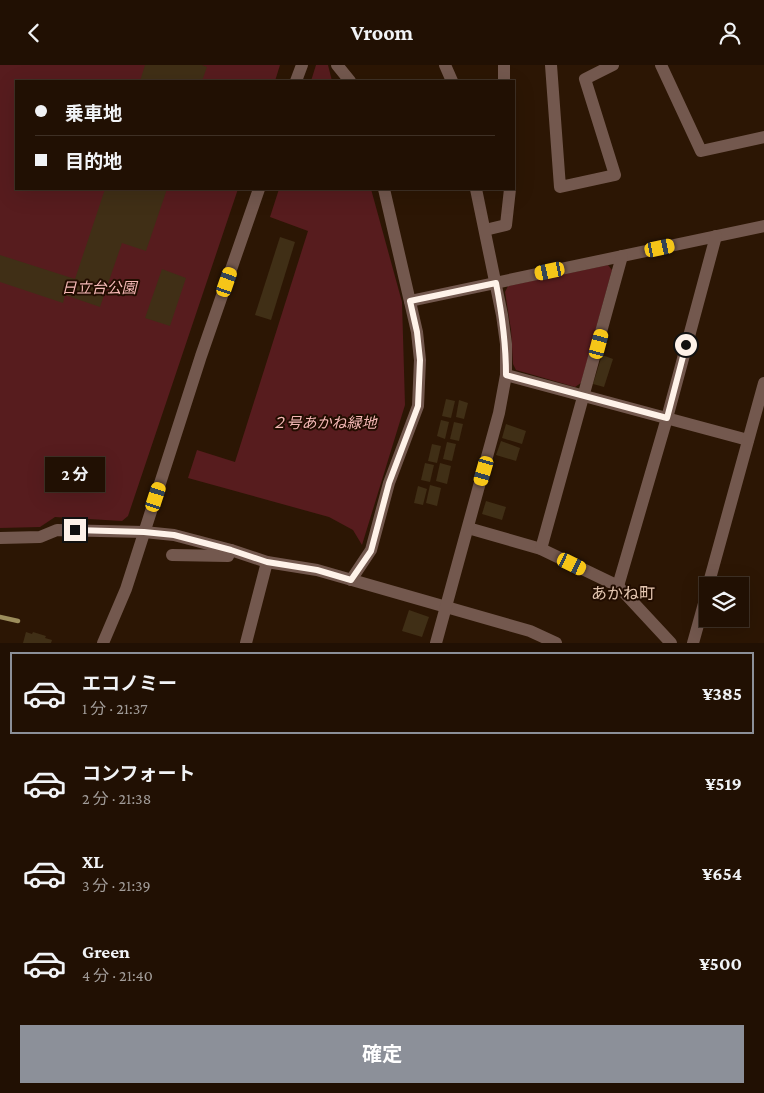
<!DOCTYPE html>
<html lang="ja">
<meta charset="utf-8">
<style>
:root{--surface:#211003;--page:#2d1e12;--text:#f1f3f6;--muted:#a29d9a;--line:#3e3025;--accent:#8c9099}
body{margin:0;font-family:"Crimson Pro","Noto Sans JP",serif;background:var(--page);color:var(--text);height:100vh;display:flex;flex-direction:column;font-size:19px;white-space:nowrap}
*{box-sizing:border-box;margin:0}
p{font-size:16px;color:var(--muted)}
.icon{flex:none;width:28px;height:28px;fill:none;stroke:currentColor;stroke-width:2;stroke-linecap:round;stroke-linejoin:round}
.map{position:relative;height:578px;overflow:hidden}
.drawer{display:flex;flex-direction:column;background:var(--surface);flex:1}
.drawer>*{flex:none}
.hud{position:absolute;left:15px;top:15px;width:500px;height:110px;border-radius:0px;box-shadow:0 5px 20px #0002,0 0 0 1px var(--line);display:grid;align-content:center;height:110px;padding:0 20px;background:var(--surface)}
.fabs{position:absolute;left:699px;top:512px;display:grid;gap:10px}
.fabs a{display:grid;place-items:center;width:50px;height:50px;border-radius:0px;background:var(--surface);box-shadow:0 5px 20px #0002,0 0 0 1px var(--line);font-size:25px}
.end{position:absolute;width:22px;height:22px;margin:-11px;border:6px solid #fef2e9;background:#111;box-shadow:0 0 0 2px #111}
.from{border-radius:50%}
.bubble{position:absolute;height:35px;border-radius:0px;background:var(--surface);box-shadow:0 5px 20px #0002,0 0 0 1px var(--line);font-size:16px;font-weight:700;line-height:35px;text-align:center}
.car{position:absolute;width:15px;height:30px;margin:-15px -8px;border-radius:6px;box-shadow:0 0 4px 1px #0007;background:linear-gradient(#f5c518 24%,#345 0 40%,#f5c518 0 76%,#345 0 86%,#f5c518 0)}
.hud b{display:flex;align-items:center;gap:18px;height:48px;font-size:19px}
.hud b+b{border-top:1px solid var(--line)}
.hud i{width:12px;height:12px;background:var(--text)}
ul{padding:9px 0 0;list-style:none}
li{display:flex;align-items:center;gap:15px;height:82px;margin:0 10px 8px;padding:0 10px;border:2px solid transparent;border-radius:0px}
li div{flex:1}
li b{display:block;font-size:19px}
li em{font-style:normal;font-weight:700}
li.active{border-color:var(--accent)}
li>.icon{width:45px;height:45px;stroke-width:1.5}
.action{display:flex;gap:10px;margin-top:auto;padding:10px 20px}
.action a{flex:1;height:58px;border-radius:0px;background:var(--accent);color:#fff;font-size:20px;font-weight:700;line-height:58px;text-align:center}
header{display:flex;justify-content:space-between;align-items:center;height:65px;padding:0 20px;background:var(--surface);font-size:22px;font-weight:700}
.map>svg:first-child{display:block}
</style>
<header><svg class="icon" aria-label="back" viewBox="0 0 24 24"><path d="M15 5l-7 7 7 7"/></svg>Vroom<svg class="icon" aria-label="person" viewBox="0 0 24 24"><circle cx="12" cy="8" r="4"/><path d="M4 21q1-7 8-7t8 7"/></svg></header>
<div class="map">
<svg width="764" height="578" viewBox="0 0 764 578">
<rect width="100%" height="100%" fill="#2c1604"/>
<g fill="#571c1e">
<path d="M0,0H280L275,16H16V124H238L128,451L122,456L55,452L40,462L0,463Z"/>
<path d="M316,0H328L332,16H311Z"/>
<path d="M279,124H371L402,237L405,340L362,480L353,465L329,452L188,413L197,385L235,397L308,166L270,152Z"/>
<path d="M608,200L612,205L581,318L575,322L516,305L513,299L511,265L505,227L508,221Z"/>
</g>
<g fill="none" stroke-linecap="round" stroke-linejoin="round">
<path stroke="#9c8d5c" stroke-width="4.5" d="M0,552L18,556"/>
</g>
<g fill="#402f16">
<path d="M145,0H202L207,2L202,16H140Z"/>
<path d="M105,124H167L146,186L122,178L100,242L65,230L63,238L0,217V190L75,214Z"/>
<path d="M280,172L295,177L271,255L255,250Z"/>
<path d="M162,204L186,213L170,261L145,253Z"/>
<path d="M602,290L613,294L604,322L593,319Z"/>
<path d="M446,334L455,336L451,353L442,351Z"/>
<path d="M459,335L468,338L464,354L456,352Z"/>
<path d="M441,355L449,357L445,374L437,371Z"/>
<path d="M454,357L463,359L459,376L450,374Z"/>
<path d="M506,359L526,366L522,379L502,373Z"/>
<path d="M501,376L520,383L516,396L496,390Z"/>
<path d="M447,377L456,379L452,396L443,394Z"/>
<path d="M432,379L441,381L437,398L428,396Z"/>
<path d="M425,398L434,400L430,417L421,415Z"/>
<path d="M440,398L451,401L447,419L436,416Z"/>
<path d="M430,420L441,423L437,441L426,438Z"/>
<path d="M418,421L427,424L423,440L414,438Z"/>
<path d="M486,436L506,442L502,455L482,449Z"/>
<path d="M409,545L429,552L422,572L402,566Z"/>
<path d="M26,567L32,569L33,567L46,571L45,573L52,575L51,578H23Z"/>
</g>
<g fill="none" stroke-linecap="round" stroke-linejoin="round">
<g stroke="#73584e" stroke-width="12">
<path d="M337,0L350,16"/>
<path d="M445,0L452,16"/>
<path d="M504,0V16"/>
<path d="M551,0L560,122L615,110L585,14L613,0"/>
<path d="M661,0L701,86L764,72"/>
<path d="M296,16L302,0"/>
<path d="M485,165L506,160L510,124"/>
<path d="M410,236L764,161"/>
<path d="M506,310L748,375"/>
<path d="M468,463L541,484L618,521L671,578"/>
<path d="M0,473L40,472L57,465L144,467L174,470L231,485L267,497L317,505L530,566L556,578"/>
<path d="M541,484L622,191"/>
<path d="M172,490L228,491L231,485"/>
<path d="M351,515L371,485L389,418L418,341L420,295L417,267L384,124"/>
<path d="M618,521L667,353L716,171"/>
<path d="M708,521L764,318"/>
<path d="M103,578L126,524L201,291L259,124"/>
<path d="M246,578L267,497"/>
<path d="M436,578L499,348L506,310V279L502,250L476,124"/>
<path d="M693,578L708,524"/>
</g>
</g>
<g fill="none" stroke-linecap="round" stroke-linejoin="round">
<path stroke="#fef2e9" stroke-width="6" d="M75,465L144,467L174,470L231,485L267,497L317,505L351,515L371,486L389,418L418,341L420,295L417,267L410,236L496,218C502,249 506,278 506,310L667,353L686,280"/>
</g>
<g text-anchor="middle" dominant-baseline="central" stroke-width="4" stroke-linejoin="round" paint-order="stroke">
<g font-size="15" font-style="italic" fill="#f4b8b5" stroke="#220d00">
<text x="99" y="223">日立台公園</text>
<text x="324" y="358">２号あかね緑地</text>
</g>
<g font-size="16" fill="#e4c6b0" stroke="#220d00">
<text x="623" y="528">あかね町</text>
</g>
</g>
</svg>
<div class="fabs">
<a><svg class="icon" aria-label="layers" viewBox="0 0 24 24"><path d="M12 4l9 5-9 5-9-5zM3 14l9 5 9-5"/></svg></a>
</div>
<i class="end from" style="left:686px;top:280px"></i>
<i class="end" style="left:75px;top:465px"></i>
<div class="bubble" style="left:45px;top:392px;width:60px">2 分</div>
<i class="car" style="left:660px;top:183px;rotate:78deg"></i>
<i class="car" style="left:550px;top:206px;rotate:258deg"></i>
<i class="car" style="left:227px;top:217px;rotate:19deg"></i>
<i class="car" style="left:599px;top:279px;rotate:15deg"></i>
<i class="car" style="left:484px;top:406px;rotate:196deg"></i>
<i class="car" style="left:156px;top:432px;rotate:18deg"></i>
<i class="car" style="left:572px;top:499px;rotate:116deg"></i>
<div class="hud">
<b><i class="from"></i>乗車地</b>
<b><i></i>目的地</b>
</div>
</div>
<section class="drawer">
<ul>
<li class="active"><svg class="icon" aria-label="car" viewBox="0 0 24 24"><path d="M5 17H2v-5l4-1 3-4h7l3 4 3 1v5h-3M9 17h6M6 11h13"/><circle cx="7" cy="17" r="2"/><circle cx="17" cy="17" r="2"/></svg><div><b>エコノミー</b><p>1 分 · 21:37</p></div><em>¥385</em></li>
<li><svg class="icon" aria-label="car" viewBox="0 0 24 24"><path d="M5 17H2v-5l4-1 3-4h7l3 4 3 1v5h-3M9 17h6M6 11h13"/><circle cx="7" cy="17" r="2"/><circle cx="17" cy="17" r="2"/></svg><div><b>コンフォート</b><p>2 分 · 21:38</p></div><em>¥519</em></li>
<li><svg class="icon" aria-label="car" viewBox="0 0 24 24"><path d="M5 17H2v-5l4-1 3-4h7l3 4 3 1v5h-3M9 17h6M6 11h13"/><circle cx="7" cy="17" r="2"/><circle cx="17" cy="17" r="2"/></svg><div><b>XL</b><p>3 分 · 21:39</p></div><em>¥654</em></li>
<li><svg class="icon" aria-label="car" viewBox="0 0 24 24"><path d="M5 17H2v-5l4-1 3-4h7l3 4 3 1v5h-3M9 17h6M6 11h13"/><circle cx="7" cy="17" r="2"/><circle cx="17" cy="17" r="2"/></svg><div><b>Green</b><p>4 分 · 21:40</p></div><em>¥500</em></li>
</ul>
<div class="action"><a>確定</a></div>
</section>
